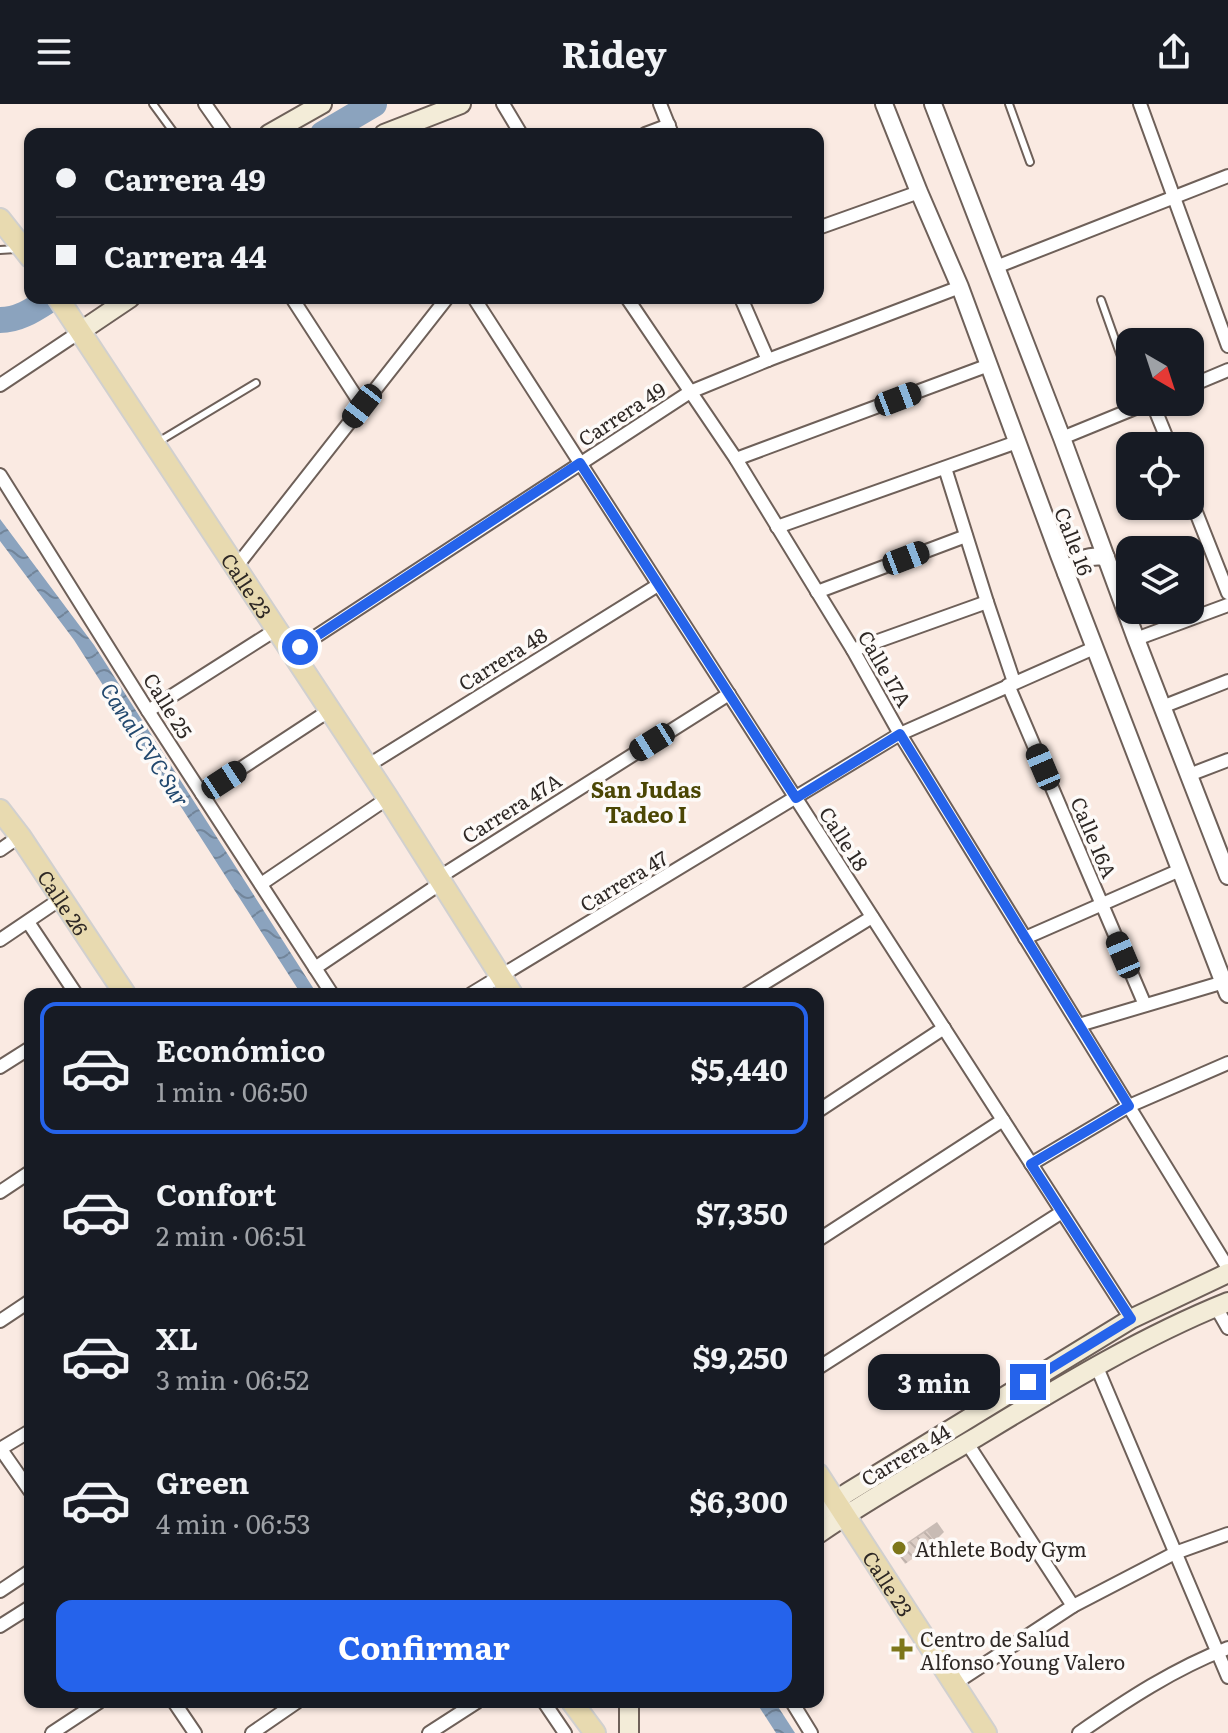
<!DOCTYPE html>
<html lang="es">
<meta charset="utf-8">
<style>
:root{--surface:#171b24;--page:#242831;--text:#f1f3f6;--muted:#9ea1a6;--line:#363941;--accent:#2563eb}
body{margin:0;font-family:Literata,serif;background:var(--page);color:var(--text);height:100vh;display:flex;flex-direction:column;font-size:30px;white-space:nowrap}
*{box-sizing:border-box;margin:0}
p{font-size:26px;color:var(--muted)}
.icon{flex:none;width:44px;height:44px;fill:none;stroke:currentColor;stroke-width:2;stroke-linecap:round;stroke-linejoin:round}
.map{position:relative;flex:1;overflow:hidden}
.drawer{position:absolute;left:24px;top:884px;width:800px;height:720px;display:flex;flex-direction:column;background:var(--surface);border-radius:16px;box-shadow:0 2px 6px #0004}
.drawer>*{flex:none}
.banner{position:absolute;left:24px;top:24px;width:800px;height:176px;border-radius:16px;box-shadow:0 2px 6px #0004;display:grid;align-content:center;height:176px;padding:0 32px;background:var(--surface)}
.needle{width:52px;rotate:141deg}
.controls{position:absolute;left:1116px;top:224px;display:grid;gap:16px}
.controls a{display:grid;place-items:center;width:88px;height:88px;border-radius:16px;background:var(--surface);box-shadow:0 2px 6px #0004;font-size:40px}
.end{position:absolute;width:36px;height:36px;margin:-18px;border:10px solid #2563eb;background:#fff;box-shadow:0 0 0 4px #fff}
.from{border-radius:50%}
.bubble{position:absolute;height:56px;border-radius:16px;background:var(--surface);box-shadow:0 2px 6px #0004;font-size:26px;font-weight:700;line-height:56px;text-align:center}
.car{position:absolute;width:24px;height:48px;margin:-24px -12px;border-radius:10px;box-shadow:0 0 6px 2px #0007;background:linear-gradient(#222 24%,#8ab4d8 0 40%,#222 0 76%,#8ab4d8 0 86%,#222 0)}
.banner b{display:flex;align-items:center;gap:28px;height:76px;font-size:30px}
.banner b+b{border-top:2px solid var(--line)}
.banner i{width:20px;height:20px;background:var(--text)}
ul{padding:14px 0 0;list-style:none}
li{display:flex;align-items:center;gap:24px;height:132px;margin:0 16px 12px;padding:0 16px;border:4px solid transparent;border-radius:16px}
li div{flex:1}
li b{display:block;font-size:30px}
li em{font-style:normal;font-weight:700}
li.active{border-color:var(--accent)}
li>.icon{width:72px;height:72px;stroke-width:1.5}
.button{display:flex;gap:16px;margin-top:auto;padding:16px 32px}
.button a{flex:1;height:92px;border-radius:16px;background:var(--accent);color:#fff;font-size:32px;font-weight:700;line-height:92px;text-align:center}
header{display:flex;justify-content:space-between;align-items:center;height:104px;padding:0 32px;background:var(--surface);font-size:36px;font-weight:700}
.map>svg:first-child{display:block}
</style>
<header><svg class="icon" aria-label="menu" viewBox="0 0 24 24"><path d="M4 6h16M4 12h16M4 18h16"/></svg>Ridey<svg class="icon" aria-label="share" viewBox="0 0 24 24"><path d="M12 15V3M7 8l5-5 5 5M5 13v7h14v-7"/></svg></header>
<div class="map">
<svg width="1228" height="1629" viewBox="0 0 1228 1629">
<defs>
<pattern id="water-waves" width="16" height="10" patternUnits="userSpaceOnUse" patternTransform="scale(2)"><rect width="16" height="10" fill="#8ba3be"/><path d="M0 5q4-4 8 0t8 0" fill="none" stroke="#72859a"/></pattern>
<pattern id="building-back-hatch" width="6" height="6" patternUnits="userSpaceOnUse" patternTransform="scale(2)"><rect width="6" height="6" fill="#ddcec6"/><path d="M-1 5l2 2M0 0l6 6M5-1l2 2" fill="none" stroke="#beb1aa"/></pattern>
</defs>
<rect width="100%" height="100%" fill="#faeae2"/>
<g fill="url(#water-waves)">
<path d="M0,415L94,541L317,890H301L74,536L0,437Z"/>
<path d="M756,1598H775L795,1629H776Z"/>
</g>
<path fill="#0003" d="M937,1418L944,1428L934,1438L899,1447L908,1438Z"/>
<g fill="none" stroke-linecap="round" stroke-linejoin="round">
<g stroke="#8ba3be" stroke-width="26">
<path d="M323,30L374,0"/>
<path d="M0,216C20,216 36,204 52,194"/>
</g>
</g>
<path fill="url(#building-back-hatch)" d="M927,1427L936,1439L905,1460L896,1447Z"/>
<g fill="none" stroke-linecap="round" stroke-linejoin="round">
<defs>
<g id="service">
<path d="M153,0L175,30"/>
<path d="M1009,0L1030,58"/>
<path d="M0,146L16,145"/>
<path d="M1101,196L1122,255L1127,262H1130"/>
<path d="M1129,275L1130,279"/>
<path d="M158,338L256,279"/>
</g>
<g id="minor">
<path d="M205,0L226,30"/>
<path d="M503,0L521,30"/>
<path d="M660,0L672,30"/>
<path d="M1140,0L1228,242"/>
<path d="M645,30L669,21"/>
<path d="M818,124L919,88"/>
<path d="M996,163L1228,72"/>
<path d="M292,194L362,302"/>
<path d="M474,194L1131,1215"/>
<path d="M627,194L736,355L853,546L900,630L1228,1164"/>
<path d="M741,194L768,256"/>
<path d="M0,281L81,227"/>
<path d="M1190,282L1228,266"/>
<path d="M1152,298L1170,342"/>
<path d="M1062,334L1150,298"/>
<path d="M736,355L989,261"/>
<path d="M945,364L987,498L1014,578"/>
<path d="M0,371L148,607L332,890"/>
<path d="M1190,393L1228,489"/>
<path d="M777,423L1017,338"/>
<path d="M236,463L447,194"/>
<path d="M817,488L966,432"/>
<path d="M1136,535L1228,501"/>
<path d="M853,546L987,498"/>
<path d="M292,548L690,288L768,256L960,183"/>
<path d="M1008,581L1145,901"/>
<path d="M1162,603L1228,577"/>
<path d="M148,607L277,525"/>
<path d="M367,662L658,481"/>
<path d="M1189,671L1228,656"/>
<path d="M202,690L330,606"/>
<path d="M0,746L20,732"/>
<path d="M438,774L729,590"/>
<path d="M261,780L388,694"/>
<path d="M28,818L76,890"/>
<path d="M1025,834L1180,766"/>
<path d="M0,836L62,794"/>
<path d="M315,864L441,779"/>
<path d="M471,890L900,630L1094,544"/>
<path d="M747,890L872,813"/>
<path d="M1079,921L1224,878"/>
<path d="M0,963L30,944"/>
<path d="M818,1007L944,924"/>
<path d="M1031,1060L1129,1002L1228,959"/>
<path d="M0,1088L30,1068"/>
<path d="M818,1136L1003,1016"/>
<path d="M1216,1203L1228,1224"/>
<path d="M0,1217L30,1197"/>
<path d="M1096,1261L1228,1573"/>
<path d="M818,1264L1062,1108"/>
<path d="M967,1339L1073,1502"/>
<path d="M0,1344L30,1387"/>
<path d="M0,1345L30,1327"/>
<path d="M0,1487L30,1467"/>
<path d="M0,1522L30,1503"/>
<path d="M954,1580L1073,1502L1175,1449L1228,1430"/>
<path d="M174,1598L195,1629"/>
<path d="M544,1598L565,1629"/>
<path d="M792,1598L811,1629"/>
<path d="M52,1629L99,1598"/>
<path d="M252,1629L297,1598"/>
<path d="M429,1629L477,1598"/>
<path d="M1079,1629C1125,1597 1175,1564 1228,1544"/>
</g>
<g id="tertiary">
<path d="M884,0L919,88L960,183L1059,451L1228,890"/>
<path d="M933,0L1062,334L1136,535L1228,772"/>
<path d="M1066,469C1077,455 1088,451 1106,453"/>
</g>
<g id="secondary">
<path d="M269,30L322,0"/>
<path d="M384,30L461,0"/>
<path d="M81,227L130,194"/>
<path d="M818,1409L847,1389L1131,1215L1228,1169"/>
<path d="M818,1430C870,1394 926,1363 980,1331C1061,1282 1141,1233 1228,1198"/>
<path d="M629,1598V1629"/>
</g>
<g id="primary">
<path d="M0,115L30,153"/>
<path id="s1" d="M58,194L388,694L512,890"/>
<path id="s2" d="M0,706L20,732L125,890"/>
<path id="s3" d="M818,1370L986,1629"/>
<path d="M572,1598L595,1629"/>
</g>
</defs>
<use href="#service" stroke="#6e6059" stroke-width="10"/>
<use href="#minor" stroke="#6e6059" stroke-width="16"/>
<use href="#tertiary" stroke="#6e6059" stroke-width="20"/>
<use href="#secondary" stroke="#6e6059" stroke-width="22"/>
<use href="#primary" stroke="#d1d0cf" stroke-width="24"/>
<use href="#service" stroke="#fff" stroke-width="6"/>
<use href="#minor" stroke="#fff" stroke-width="12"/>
<use href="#tertiary" stroke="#fff" stroke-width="16"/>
<use href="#secondary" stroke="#f3ecd8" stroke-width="18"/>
<use href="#primary" stroke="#e8dab0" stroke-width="20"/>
</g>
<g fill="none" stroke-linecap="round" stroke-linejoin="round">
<path stroke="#2563eb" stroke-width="10" d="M300,543L580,359L796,694L900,630L1129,1002L1031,1060L1131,1215L1028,1278"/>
</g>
<g fill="#7d761a" stroke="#fdfaf8" stroke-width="3">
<circle cx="899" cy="1444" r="8"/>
<path d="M898 1533h8v8h8v8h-8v8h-8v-8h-8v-8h8z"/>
</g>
<g text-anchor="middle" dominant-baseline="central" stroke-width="7" stroke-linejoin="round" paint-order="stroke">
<g font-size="20" fill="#2e2825" stroke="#fdfaf8">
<text transform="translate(621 309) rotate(-33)">Carrera 49</text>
<text transform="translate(1075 437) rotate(69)">Calle 16</text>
<text stroke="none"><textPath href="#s1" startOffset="344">Calle 23</textPath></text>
<text transform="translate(502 554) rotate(-32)">Carrera 48</text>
<text transform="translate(886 564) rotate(60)">Calle 17A</text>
<text transform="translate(169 601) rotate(58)">Calle 25</text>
<text transform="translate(511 703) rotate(-32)">Carrera 47A</text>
<text transform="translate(1095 733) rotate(67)">Calle 16A</text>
<text transform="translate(845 734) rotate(57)">Calle 18</text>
<text transform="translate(623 776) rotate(-31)">Carrera 47</text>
<text stroke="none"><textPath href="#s2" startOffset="112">Calle 26</textPath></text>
<text transform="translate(905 1350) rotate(-31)">Carrera 44</text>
<text stroke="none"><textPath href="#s3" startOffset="130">Calle 23</textPath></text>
</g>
<g font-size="20" fill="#2e2825" stroke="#fdfaf8" text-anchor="start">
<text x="915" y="1444">Athlete Body Gym</text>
<text x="920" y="1534">Centro de Salud<tspan x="920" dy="23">Alfonso Young Valero</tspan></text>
</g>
<g font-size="22" font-style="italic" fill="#22486e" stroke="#fdfaf8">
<text transform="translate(146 640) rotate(57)">Canal CVC Sur</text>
</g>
<g font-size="22" font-weight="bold" fill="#4b4604" stroke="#fdfaf8">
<text x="646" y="684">San Judas<tspan x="646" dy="25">Tadeo I</tspan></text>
</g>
</g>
</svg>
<div class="controls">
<a><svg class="needle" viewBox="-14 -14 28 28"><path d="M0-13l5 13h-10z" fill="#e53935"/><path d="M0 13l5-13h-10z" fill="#9ea1a6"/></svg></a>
<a><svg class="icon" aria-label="locate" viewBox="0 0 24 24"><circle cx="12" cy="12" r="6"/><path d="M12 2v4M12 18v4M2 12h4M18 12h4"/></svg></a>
<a><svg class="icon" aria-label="layers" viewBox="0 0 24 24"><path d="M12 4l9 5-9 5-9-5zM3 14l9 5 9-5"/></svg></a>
</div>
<i class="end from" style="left:300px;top:543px"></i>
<i class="end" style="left:1028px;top:1278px"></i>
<div class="bubble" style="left:868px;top:1250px;width:132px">3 min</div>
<i class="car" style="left:898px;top:295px;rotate:69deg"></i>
<i class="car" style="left:362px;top:302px;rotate:218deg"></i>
<i class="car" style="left:906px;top:454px;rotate:69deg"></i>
<i class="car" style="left:652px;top:638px;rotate:238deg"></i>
<i class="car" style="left:1043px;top:663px;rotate:337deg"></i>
<i class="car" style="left:224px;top:676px;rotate:57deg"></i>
<i class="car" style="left:1123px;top:851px;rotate:337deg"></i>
<div class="banner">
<b><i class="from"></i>Carrera 49</b>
<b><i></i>Carrera 44</b>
</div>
<section class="drawer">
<ul>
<li class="active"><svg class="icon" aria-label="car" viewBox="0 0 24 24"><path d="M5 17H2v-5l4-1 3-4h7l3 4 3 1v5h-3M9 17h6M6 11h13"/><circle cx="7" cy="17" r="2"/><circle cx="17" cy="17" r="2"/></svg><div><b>Económico</b><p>1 min · 06:50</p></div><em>$5,440</em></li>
<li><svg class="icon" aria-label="car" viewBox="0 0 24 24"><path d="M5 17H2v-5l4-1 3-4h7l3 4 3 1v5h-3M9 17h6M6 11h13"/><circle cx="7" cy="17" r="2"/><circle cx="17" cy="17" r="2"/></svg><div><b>Confort</b><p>2 min · 06:51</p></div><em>$7,350</em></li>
<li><svg class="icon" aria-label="car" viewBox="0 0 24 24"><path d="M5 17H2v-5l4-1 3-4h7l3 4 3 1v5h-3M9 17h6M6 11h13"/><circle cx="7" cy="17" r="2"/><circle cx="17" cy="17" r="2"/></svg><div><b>XL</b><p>3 min · 06:52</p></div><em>$9,250</em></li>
<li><svg class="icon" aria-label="car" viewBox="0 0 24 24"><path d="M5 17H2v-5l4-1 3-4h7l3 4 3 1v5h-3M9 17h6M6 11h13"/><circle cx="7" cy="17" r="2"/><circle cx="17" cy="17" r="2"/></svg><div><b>Green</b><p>4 min · 06:53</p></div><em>$6,300</em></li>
</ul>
<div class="button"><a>Confirmar</a></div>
</section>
</div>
